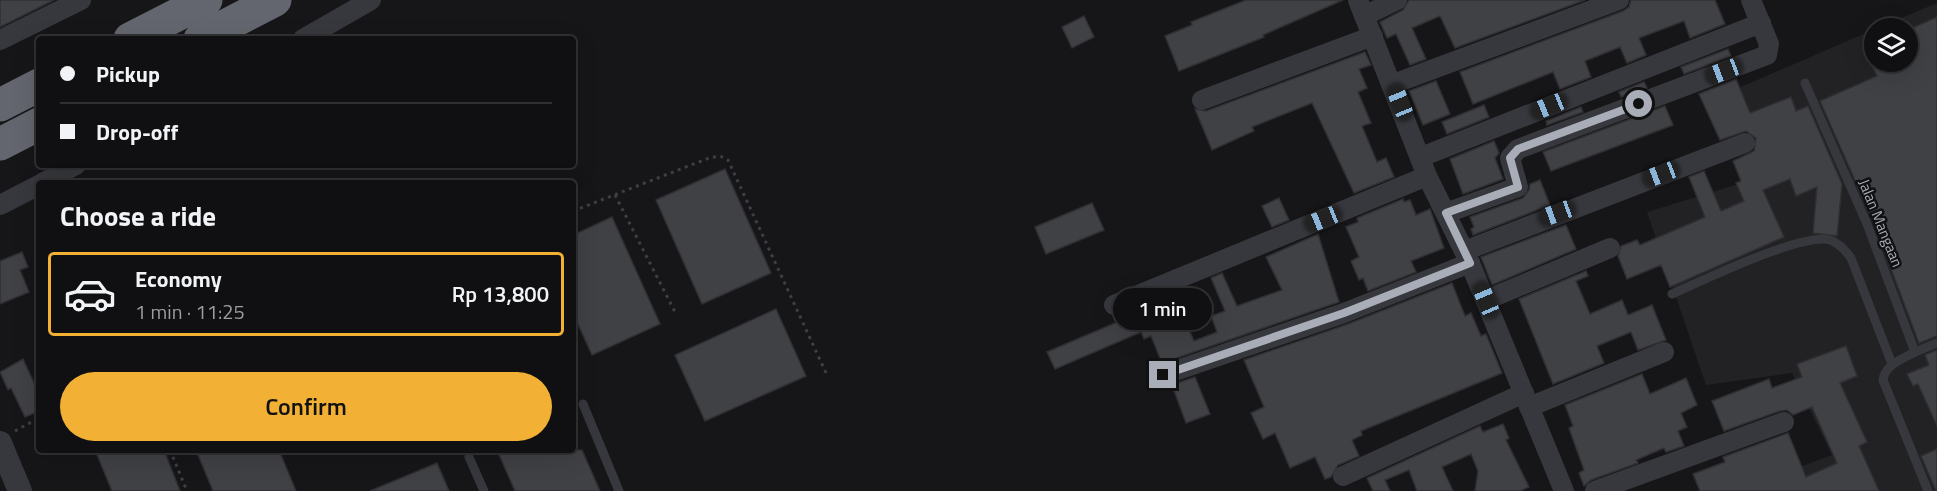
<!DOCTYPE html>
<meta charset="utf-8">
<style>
:root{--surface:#101012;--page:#19191b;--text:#f1f3f6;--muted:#9c9d9f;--line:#303032;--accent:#f2b134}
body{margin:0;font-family:"Titillium Web",sans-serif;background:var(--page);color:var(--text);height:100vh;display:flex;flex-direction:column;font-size:22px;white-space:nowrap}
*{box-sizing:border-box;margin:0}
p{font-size:20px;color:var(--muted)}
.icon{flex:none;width:33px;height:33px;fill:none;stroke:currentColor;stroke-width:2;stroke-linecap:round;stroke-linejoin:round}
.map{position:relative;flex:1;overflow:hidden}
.panel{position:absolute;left:36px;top:180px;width:540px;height:273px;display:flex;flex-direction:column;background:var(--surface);border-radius:6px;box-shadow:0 6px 24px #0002,0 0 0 2px var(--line)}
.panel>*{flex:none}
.hud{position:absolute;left:36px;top:36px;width:540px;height:132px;border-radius:6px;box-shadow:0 6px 24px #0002,0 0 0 2px var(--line);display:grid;align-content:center;height:132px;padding:0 24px;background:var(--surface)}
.controls{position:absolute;left:1864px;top:18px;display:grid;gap:12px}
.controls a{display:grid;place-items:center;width:54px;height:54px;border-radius:50%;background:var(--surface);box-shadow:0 6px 24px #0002,0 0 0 2px var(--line);font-size:30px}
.end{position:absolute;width:27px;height:27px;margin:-14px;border:8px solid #a8adb8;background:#111;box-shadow:0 0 0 3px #111}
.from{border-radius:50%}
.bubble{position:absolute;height:42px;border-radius:21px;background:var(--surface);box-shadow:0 6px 24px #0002,0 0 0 2px var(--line);font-size:20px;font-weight:600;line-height:42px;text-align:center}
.car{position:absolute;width:18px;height:36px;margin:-18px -9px;border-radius:8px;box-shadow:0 0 4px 2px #0007;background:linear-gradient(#222 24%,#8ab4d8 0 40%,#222 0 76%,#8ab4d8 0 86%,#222 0)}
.hud b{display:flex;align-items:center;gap:21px;height:57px;font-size:22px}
.hud b+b{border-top:2px solid var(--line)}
.hud i{width:15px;height:15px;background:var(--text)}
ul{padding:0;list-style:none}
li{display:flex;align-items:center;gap:18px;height:84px;margin:0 12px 9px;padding:0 12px;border:3px solid transparent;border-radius:6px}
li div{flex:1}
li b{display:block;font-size:22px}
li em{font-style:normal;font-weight:600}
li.on{border-color:var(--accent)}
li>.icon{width:54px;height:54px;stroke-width:1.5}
h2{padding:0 24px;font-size:27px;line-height:72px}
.primary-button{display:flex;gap:12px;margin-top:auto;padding:12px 24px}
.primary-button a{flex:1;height:69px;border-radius:36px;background:var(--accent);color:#111;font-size:24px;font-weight:600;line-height:69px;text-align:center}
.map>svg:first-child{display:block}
</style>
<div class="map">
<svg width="1937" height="491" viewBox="0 0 1937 491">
<rect width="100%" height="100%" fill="#161618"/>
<path fill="#222225" d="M1937,3V491H1813L1802,466L1832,455L1792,373L1706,385L1647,212L1768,175L1734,90L1875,29V62H1908V28H1877Z"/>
<g fill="#404145" stroke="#303034" stroke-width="1.5">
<path d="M0,0H54L0,27Z"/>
<path d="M1246,0H1343L1263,35L1264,37L1179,71L1165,36L1192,25L1191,22Z"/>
<path d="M1409,0H1585L1455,48L1440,16L1412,28L1426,59L1410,65L1396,34L1387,38L1380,22L1403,10Z"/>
<path d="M1631,0H1715L1725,24L1690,38L1684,21L1639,38L1646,55L1627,63L1620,47L1585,61L1591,77L1560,89L1553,72L1473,104L1460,72L1623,11L1629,7Z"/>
<path d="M1084,16L1094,37L1072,48L1062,27Z"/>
<path d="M1937,17V336L1919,343L1873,221L1820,101L1877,76L1870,62H1908V30Z"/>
<path d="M1728,49L1731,56L1684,74L1681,67Z"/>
<path d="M1365,52L1371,65L1359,69L1367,88L1358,92L1371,123L1362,126L1377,162L1386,158L1394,177L1354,193L1312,103L1252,127L1254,131L1212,150L1195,109L1206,111Z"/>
<path d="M1736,79L1750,113L1791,97L1796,111L1808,106L1842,184L1837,236L1813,233L1817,187L1796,196L1790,179L1763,190L1784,237L1670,287L1661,265L1627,279L1618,256L1621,246L1637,240L1640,245L1705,217L1689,177L1704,171L1721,211L1744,201L1736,183L1741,181L1733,161L1754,151L1756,138L1746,131L1720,140L1699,94Z"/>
<path d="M1436,81L1450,114L1423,125L1409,91Z"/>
<path d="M1644,82L1647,88L1621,97L1619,92Z"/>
<path d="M1484,105L1489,117L1447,134L1442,122Z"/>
<path d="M1665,106L1673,125L1551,171L1543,152Z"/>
<path d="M1581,107L1583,112L1547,125L1546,121Z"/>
<path d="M1494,141L1499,153L1495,158L1503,179L1463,194L1450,159Z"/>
<path d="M725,169L771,273L702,304L656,200Z"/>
<path d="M1540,180L1550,205L1473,235L1471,229L1474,227L1470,217L1523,198L1529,190L1530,184Z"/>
<path d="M1279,198L1289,220L1272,227L1262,206Z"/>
<path d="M1403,199L1404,202L1410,200L1416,215L1430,209L1444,248L1411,261L1416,272L1368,291L1363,278L1359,280L1351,261L1359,257L1346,227L1358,222L1357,218Z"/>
<path d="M1092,203L1104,230L1046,254L1035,227Z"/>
<path d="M612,217L660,324L592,355L573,313V235Z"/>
<path d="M1566,225L1576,249L1492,285L1481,257Z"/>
<path d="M1318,234L1339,302L1162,363L1151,336L1144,339L1141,332L1055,369L1047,352L1134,315L1132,310L1154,301L1157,308L1166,304L1177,329L1187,325L1194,341L1217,332L1211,316L1225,311L1211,278L1222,273L1237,306L1282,290L1266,257Z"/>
<path d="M22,252L28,267L20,270L29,292L0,304V261Z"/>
<path d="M1586,271L1588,276L1576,281L1590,314L1622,300L1628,315L1652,305L1666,340L1638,350L1631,332L1597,346L1604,363L1553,384L1519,299Z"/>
<path d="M1452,283L1465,316L1471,313L1481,336L1486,334L1502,373L1361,431L1362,435L1352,440L1359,456L1338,465L1331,477L1325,479L1315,457L1290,468L1275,433L1263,439L1251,413L1264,407L1244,360L1348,324Z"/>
<path d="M776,309L806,376L705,421L675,355Z"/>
<path d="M1846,346L1857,376L1840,383L1867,442L1859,446L1879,491H1700L1693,474L1725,462L1723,457L1788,433L1806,477L1837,463L1812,407L1793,415L1787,410L1780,411L1724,431L1712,401L1769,379L1772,388L1802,377L1797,364Z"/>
<path d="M1937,350V426L1918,384L1913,386L1907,374L1929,365L1925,355Z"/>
<path d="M23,359L35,385L39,383V411L25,417L11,388L8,390L0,372Z"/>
<path d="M1642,374L1650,394L1686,378L1697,405L1681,413L1687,427L1678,431L1684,446L1666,452L1664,448L1636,460L1638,463L1591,480L1584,486L1579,473L1584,470L1569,428L1573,426L1565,405Z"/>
<path d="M1195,377L1210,414L1186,423L1172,385Z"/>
<path d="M1503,424L1509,438L1506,440L1529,487L1520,491H1475L1478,471L1471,454L1442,467L1453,491H1417L1409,470L1385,480L1390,491H1373L1367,478L1480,426L1483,432Z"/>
<path d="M1937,449V491H1936L1921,456Z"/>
<path d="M95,450H164L180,491H112Z"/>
<path d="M196,450H279L296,491H213Z"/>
<path d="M497,450H582L600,491H515Z"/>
<path d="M437,463L449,491H370Z"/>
</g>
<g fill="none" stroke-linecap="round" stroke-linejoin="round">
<g stroke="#3d3f44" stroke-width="3" stroke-dasharray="3 4.5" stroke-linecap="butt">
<path d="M615,195L675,312"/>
<path d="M573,211L709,158L720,156L728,160L827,375"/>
<path d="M15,431L39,418"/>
<path d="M170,450L187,491"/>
</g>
<g stroke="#37383d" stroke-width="9">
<path d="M1805,83L1867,224L1915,352C1903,359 1885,364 1883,380L1928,491"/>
<path d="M1672,294C1702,281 1802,232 1830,240C1839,243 1846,251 1851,258L1892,364"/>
<path d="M1915,352L1937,343"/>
<path d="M583,404L619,491"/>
<path d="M469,457L484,491"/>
</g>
<g stroke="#37383d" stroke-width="20">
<path d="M1358,0L1427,176L1470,263L1564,491"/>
<path d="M1364,16L1397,0"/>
<path d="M303,39L371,0"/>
<path d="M0,40L81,0"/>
<path d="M1393,84L1619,0"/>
<path d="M1202,100L1373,36"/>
<path d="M1421,157L1761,23"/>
<path d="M42,183L76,165"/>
<path d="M0,205L39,185"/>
<path d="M1446,213L1518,187L1510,158L1518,149L1767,55L1769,44L1751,0"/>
<path d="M1464,251L1745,143"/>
<path d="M1486,300L1610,248"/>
<path d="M1114,305L1427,176"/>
<path d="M1163,375L1344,313L1470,263"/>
<path d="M1529,407L1664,352"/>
<path d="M1343,476L1524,393"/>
<path d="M1595,491L1784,422"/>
</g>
<path stroke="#37383d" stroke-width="24" d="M0,443L20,491"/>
<g stroke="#63666e" stroke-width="33">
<path d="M130,39L206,0"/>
<path d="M200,39L275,0"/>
<path d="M0,105L39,85"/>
<path d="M0,144L39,124"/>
</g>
</g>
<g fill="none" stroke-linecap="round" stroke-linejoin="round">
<path stroke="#a8adb8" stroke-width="8" d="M1163,375L1344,313L1470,263L1446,213L1518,187L1510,158L1518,149L1639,104"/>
</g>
<g text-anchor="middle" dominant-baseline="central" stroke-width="5" stroke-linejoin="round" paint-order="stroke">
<g font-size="15" fill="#a8adb8" stroke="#111113">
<text transform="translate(1881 223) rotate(68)">Jalan Mangaan</text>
</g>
</g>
</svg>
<div class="controls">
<a><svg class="icon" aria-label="layers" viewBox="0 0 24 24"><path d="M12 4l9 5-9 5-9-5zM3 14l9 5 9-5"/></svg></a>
</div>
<i class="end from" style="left:1639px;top:104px"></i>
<i class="end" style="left:1163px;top:375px"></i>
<div class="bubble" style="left:1113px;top:288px;width:99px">1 min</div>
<i class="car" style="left:1724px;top:71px;rotate:249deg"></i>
<i class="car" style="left:1400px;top:102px;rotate:338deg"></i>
<i class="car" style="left:1549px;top:106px;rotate:248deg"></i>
<i class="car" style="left:1661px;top:174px;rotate:249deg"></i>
<i class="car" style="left:1557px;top:213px;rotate:250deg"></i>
<i class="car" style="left:1323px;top:219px;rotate:248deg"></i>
<i class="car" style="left:1486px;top:300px;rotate:337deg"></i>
<div class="hud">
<b><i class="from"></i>Pickup</b>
<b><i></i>Drop-off</b>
</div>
<section class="panel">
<h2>Choose a ride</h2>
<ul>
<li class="on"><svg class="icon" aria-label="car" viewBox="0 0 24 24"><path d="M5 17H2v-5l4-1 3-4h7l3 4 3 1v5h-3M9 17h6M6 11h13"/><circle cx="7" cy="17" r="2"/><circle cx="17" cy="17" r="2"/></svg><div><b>Economy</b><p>1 min · 11:25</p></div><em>Rp 13,800</em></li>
</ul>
<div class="primary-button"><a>Confirm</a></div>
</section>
</div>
